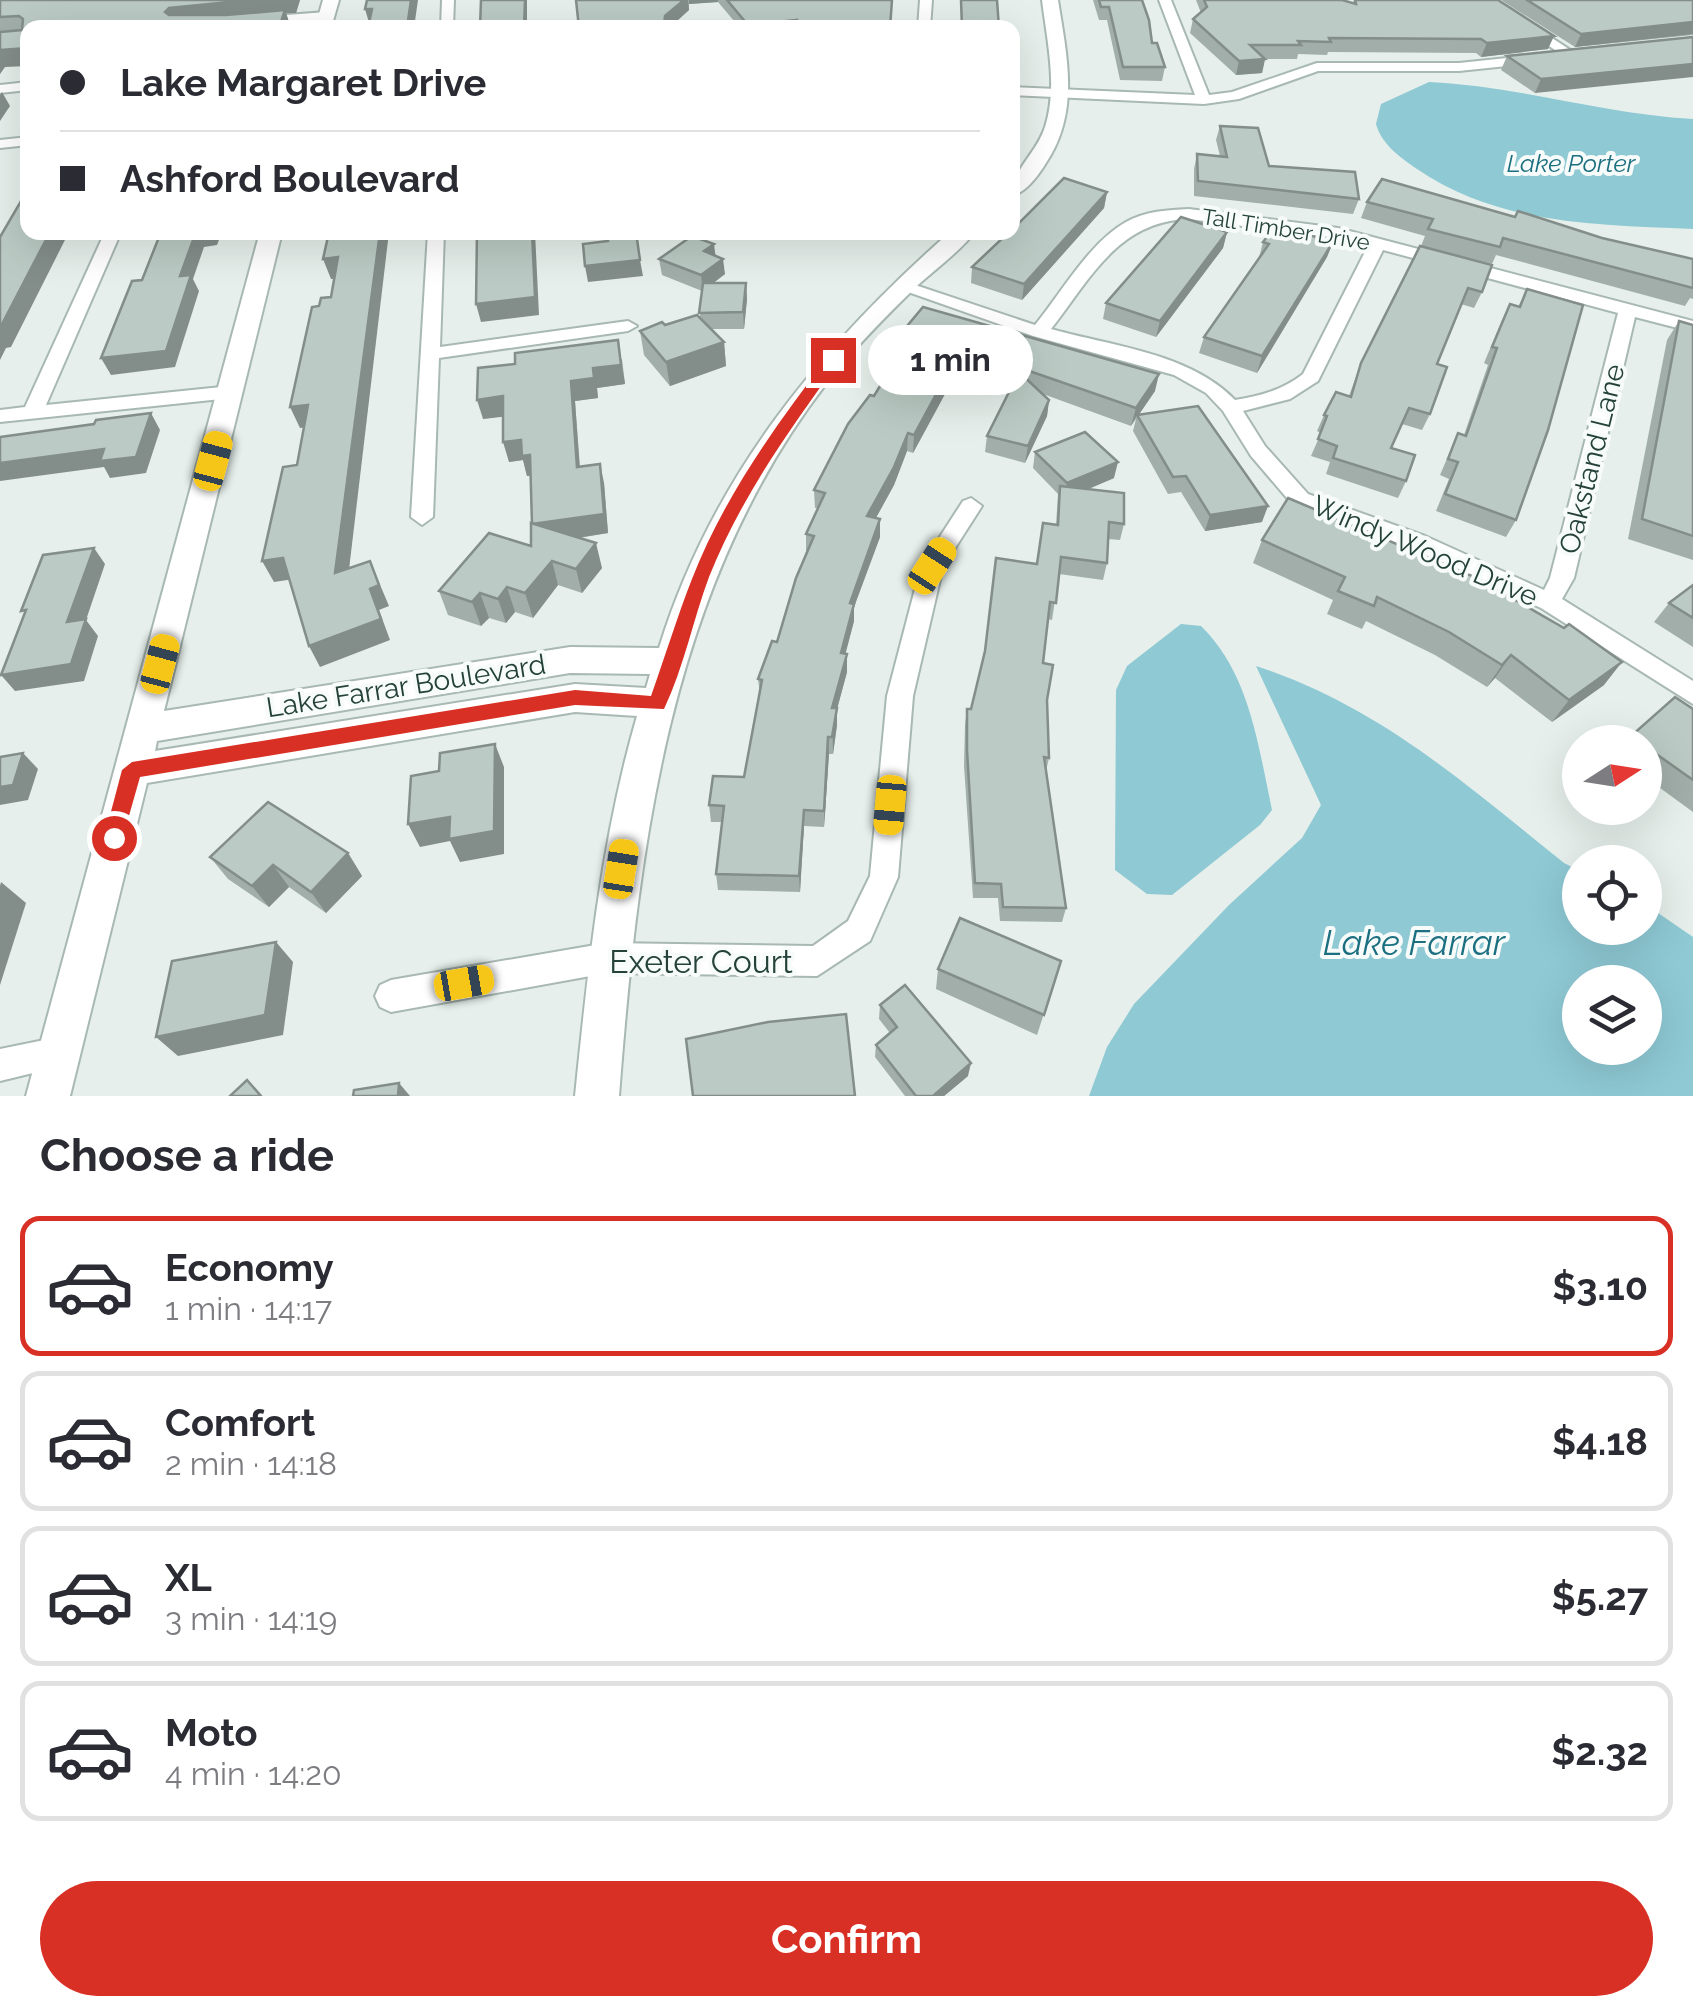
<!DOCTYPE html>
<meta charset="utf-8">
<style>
:root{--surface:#fff;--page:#f2f2f3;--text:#2b2b33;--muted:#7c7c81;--line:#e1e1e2;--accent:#d93025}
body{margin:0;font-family:Raleway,sans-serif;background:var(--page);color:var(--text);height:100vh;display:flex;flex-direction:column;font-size:38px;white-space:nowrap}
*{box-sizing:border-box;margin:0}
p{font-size:32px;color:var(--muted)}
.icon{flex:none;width:55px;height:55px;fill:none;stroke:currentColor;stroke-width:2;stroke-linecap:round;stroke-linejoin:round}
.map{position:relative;height:1096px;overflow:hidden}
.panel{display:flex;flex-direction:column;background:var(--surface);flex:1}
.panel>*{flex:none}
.banner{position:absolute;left:20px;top:20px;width:1000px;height:220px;border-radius:20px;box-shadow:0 10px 40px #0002;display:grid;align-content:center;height:220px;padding:0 40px;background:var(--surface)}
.needle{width:65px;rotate:78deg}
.tools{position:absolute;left:1562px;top:725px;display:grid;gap:20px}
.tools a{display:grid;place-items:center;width:100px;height:100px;border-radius:50%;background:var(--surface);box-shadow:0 10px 40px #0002;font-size:50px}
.end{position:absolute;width:45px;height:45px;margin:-22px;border:12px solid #d93025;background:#fff;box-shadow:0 0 0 5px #fff}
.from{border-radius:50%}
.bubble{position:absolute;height:70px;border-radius:35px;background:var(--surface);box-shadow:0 10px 40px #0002;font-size:32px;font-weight:700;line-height:70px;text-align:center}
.car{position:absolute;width:30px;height:60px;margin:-30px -15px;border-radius:12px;box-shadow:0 0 8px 2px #0007;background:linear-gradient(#f5c518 24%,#345 0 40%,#f5c518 0 76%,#345 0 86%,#f5c518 0)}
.banner b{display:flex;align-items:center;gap:35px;height:95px;font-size:38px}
.banner b+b{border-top:2px solid var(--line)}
.banner i{width:25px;height:25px;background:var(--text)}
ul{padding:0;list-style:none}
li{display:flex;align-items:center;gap:30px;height:140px;margin:0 20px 15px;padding:0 20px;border:5px solid var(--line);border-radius:20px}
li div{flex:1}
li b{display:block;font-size:38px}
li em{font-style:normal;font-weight:700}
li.current{border-color:var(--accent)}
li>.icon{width:90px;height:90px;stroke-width:1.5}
h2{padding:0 40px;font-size:45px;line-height:120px}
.cta{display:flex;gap:20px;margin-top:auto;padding:20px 40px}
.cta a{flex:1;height:115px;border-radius:60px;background:var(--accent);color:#fff;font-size:40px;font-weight:700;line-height:115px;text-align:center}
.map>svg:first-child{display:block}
</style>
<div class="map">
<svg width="1693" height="1096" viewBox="0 0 1693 1096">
<rect width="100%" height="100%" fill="#e6efeb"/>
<g fill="#8ec9d4" fill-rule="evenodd">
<path d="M1429,82C1518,86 1604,114 1693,119V229C1597,225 1499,225 1417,169C1400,157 1382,145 1376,124L1381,104Z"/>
<path d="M1181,624L1201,626C1250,674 1258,745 1272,810L1260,825L1172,895L1147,894L1115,870L1116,690L1127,666Z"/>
<path d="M1256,666C1380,707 1464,783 1564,863L1580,871V928H1645V904L1693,937V1096H1089L1107,1047L1134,1004L1229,905L1302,838L1321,805ZM1580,982H1645V1048H1580Z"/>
</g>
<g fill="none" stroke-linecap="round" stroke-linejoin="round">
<defs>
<g id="minor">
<path d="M442,0H454L453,28H441Z"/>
<path d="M920,0H932L930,28H918Z"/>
<path d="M1159,0H1171L1209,95L1232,92L1317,63H1459L1535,55L1542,59L1535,63L1459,71H1318L1239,99L1204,104L1012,95V87L1195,95Z"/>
<path d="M1480,0H1494L1578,55L1567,58Z"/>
<path d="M326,12L332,16L330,19L260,25L254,21L260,17Z"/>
<path d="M28,82V90L0,93V85Z"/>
<path d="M28,137V145L0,148V140Z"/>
<path d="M1189,209L1338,228L1693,321V332L1635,317L1574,578L1562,599L1693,681V704L1541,608L1409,548L1292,504L1251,456L1223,411L1206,393L1174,375L1033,336L894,287L903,282L909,283L1035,325C1062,292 1089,243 1126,222C1146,211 1167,210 1189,209ZM1189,219L1337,238L1368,246L1303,374C1282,390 1261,396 1235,400C1190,353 1111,346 1051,329C1091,278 1118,221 1189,219ZM1383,250L1618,313L1550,578L1544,590L1425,536L1308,494L1265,446L1243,411L1290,399L1318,381Z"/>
<path d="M105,232H121L46,405L231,386L241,392L231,398L0,422V410L25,407Z"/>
<path d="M428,232H444L440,347L628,321L637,326L628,331L439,358L433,517L422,525L411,517Z"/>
<path d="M971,498L982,506L943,567L913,696L898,877L870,941L817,976L607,973L391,1012L380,1007L375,996L380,985L391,980L607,943L813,946L848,921L870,876L887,696L921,566L963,501Z"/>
<path d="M59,1037L70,1042L75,1053L70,1064L0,1081V1049Z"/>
</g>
<g id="tertiary">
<path d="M323,0H339L331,28H315Z"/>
<path d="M1042,0H1058C1067,57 1080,112 1046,163C1038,176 1026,192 1012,196C1012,169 1037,153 1045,127C1058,87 1047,41 1042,0Z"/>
<path d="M260,232H282L164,711L570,647L659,648C712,477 818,349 950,232H975C959,252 937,268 919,284C886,316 854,348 826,384C669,587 638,848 619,1096H575C588,969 601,839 637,716L575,712L147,783L70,1096H26ZM570,673L650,674L646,688L575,684L155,751L157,741Z"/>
</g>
</defs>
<use href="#minor" stroke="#a8b8b2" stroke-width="4"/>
<use href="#tertiary" stroke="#a8b8b2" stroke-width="4"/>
<use href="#minor" fill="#fff" fill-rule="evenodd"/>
<use href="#tertiary" fill="#fff" fill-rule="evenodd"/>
</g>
<g fill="#a1aea9">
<path d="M0,0H300L296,13H286L291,28H28L0,74Z"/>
<path d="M576,0H892L890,28H740L718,2L689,4V10L669,28H579Z"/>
<path d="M1093,0H1142L1152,43L1165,67L1162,81L1120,80L1107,20H1099Z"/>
<path d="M1196,0H1342L1353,3L1354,0H1498L1548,49L1481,57L1476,53L1328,52L1327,55L1298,54L1297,59H1265L1262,73L1236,75L1190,33L1193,19L1201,13Z"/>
<path d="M1501,0H1693V35L1575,47Z"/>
<path d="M1693,37L1535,93L1501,70L1507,56Z"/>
<path d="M1220,126L1269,166L1359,199L1353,214L1194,196V169L1197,154L1220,156L1216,140Z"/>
<path d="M1107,192L1104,208L1022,300L971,283L972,267Z"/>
<path d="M1367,202L1515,217L1693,259V299L1690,298L1685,306L1496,255L1492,264L1421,246L1425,236L1361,218Z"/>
<path d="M1227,232L1223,248L1156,337L1103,319L1106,303Z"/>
<path d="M1263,242H1333L1327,257L1257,373L1199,353L1204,337L1259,258Z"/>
<path d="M1420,246L1482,292L1474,308L1461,304L1437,364L1430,414L1422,430L1402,424L1391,448L1406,481L1398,498L1326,474L1330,462L1311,456L1321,433L1317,431L1324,415L1349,396L1361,363Z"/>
<path d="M659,259L725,274L713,283H746L747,299L744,329H711L724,342L726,366L670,386L644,355L640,331L700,318L702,291L662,275Z"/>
<path d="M1527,289L1516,520L1506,537L1436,511L1449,479L1440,475L1458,433L1464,435L1488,365L1484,363L1502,320L1510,304L1518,307Z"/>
<path d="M1679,321L1693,325V560L1628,539L1667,340Z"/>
<path d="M897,338L1155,391L1139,414L1262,522L1205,531L1181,492L1168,494L1133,431L1136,419L1131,426L1043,394L1049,400L1047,416L1025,463L985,452L987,436L1012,386L958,370L913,453L907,451L894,485L876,518L880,537L854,607V621L845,654L847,672L837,709V725L833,754H829L824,827L804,826L800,892L718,890L716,874L722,822H711L709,805L744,777L760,694L758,679L777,642L806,552V534L818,508H815L814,490L898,356L896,355Z"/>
<path d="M622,359L625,384L597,388L598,398L575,401L580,467L604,483L608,533L579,538L602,568L582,593L558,585L533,618L515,612L506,623L489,618L481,626L448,615L439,591L531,546V475L527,476L523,460L509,462L503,416L483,419Z"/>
<path d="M1035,452L1114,478L1089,489L1124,524L1120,540L1108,539L1107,563L1103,580L1059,574L1052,620L1048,619L1043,663L1049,758L1046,771L1066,908L1062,922L1000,921L998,898H973L964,766L965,725L967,709H971L1036,564L1043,523L1056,525L1058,494L1033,468Z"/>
<path d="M1262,540L1604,685L1552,722L1495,678L1487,687L1435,655L1366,621L1362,629L1327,614L1333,600L1253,563Z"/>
<path d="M1693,585V647L1654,622L1669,603Z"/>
<path d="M1693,709V812L1645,777V742H1626L1631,736Z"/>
<path d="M348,853L362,876L326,913L289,887L269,907L228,879L210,857Z"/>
<path d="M1061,961L1037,1035L936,989L938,969Z"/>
<path d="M880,1005L968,1076L944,1096H905L875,1057L876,1045L890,1033L879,1019Z"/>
</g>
<g fill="#838d89">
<path d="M250,0H300L296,13H286L291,28L176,24L165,12L169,8Z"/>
<path d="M411,0H418L414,28H407Z"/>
<path d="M525,0H527V28H524Z"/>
<path d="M684,0H688L689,10L669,28H651Z"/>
<path d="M689,0H718V2L689,4Z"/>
<path d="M365,9H372L370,26Z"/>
<path d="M797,20V28H748V25Z"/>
<path d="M1693,22V34L1575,47L1581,34Z"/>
<path d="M1554,36L1548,49L1481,57L1487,43Z"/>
<path d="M28,48V66L5,67L0,74V50Z"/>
<path d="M1265,59L1262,73L1236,75L1239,61Z"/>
<path d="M1693,64V77L1535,93L1541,79Z"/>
<path d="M2,92L10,106L0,121V95Z"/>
<path d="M1107,192L1104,208L1022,300L1024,284Z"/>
<path d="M50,232H69L11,347L6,348L0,360V328Z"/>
<path d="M196,232H222L217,245L204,247L193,279L199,291L175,367L111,375L101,358L180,276Z"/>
<path d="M380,232H389L346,595L335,573Z"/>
<path d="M532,232H535L539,315L481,322L476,304Z"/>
<path d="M1227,232L1223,248L1156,337L1160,321Z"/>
<path d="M1333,242L1327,257L1257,373L1262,356Z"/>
<path d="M714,244L716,260L704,251Z"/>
<path d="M338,257L346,278L331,279L323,259Z"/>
<path d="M723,259L725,274L703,291L701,275Z"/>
<path d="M640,260L643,276L588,282L585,266Z"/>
<path d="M746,283L747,299L744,329L743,312Z"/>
<path d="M618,340L625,384L597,388L598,398L575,401L581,487L577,467L571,381L593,368Z"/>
<path d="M724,342L726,366L670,386L666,362Z"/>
<path d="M959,352L958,370L913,453L914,435Z"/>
<path d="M1159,374L1155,391L1138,416L1137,415L1131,426L1136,408Z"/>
<path d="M503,396L509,416L483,419L477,400Z"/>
<path d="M1049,400L1047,416L1025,463L1028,446Z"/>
<path d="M308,405L318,426L300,428L290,407Z"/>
<path d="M151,413L160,430L146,473L110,478L104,467L0,481V463Z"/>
<path d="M908,433L907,451L894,485L867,534V516Z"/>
<path d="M521,440L530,455L536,475L527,476L523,460L509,462L503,442Z"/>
<path d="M1118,462L1114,478L1064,499L1067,483Z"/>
<path d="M600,464L604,483L608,533L537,544L532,524Z"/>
<path d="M1268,506L1262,522L1205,531L1210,515Z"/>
<path d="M880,519V537L854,607V621L841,671V653L850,603Z"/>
<path d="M596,543L602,568L582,593L576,569Z"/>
<path d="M94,548L105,564L86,620L98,636L84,681L15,691L1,675L67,622Z"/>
<path d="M283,558L294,579L274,582L262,561Z"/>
<path d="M370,561L389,606L379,610L390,640L320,667L309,646L370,589Z"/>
<path d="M552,561L558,585L533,618L525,593Z"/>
<path d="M507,587L515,612L506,623L498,599Z"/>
<path d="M480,593L489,618L481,626L472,602Z"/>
<path d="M847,654V672L837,709V725L833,754L832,708Z"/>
<path d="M1511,655L1495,678L1487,687L1502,665Z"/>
<path d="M1622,662L1604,685L1552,722L1569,700Z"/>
<path d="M828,737L829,754L824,827V811Z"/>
<path d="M495,744L504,767V854L460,862L450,841L420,847L408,824Z"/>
<path d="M23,753L38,769L28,800L0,805V787Z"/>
<path d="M804,810V826L800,892L799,876Z"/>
<path d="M348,853L362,876L326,913L311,892Z"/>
<path d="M273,865L289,887L269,907L252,886Z"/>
<path d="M1,882L26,903L0,985V886Z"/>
<path d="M276,942L293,962L283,1035L178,1056L156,1037Z"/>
<path d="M971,1063L968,1076L944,1096H933Z"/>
<path d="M399,1083L410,1096H398Z"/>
</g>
<g fill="#bbcac4" stroke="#838d89" stroke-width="2.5">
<path d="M0,0H250L169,8L165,12L169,15H226L285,10L279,28H28V48L0,50V32L22,30L23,19L19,16L0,17Z"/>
<path d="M367,0H411L407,28H368L372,9H365Z"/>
<path d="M481,0H525L524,28H480Z"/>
<path d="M576,0H684L665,16L664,26L651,28H579Z"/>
<path d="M727,0H892L890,28H850L852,23L797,24V20L748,25Z"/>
<path d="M961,0H997L999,28H962Z"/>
<path d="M1099,0H1142L1149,20L1152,43H1157L1165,67H1123L1109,7H1101Z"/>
<path d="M1204,0H1342L1356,4L1355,0H1498L1554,36L1487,43L1481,39L1329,38L1331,42L1298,41L1301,45H1250L1265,59L1239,61L1193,19L1207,7Z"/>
<path d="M1527,0H1693V22L1581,34Z"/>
<path d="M1693,37V64L1541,79L1507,56Z"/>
<path d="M1220,126L1258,128L1269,166L1355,172L1359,199L1198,181L1197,154L1227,157Z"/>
<path d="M1064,178L1107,192L1024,284L972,267L1009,232H1012V230Z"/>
<path d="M1382,179L1515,217L1518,211L1602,238L1693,259V288L1503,238L1500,247L1428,229L1433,219L1367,202Z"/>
<path d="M28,189V232H50L0,328V237Z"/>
<path d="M1181,217L1227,232L1160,321L1106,303Z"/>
<path d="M1276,225L1333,242L1262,356L1204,337L1269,244L1263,242Z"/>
<path d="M161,232H196L180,276L191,275L166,351L101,358L132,281L142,280Z"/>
<path d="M329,232H380L335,573L370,561L379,585L370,589L381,619L309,646L283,558L262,561L283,467L297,465L308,405L290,407L312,307L319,306L321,298L331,297L338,257L323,259Z"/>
<path d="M477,232H532L535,297L476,304Z"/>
<path d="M615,232H636L640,260L585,266L583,244L608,241L607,234Z"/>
<path d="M692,236L714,244L704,251L723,259L701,275L659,259Z"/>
<path d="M1420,246L1492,265L1482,292L1468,288L1437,364L1447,367L1430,414L1409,408L1391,448L1415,455L1406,481L1333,458L1337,446L1318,439L1327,416L1324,415L1336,392L1351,397L1361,363Z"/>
<path d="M703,283H746L743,312L699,313Z"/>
<path d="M1527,289L1583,305L1548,430L1516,520L1445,494L1458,462L1448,459L1458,433L1466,436L1497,348L1492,347L1510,304L1520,307Z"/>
<path d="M923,307L1159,374L1136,408L1012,365L1018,370L959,352L914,435L908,433L894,467L867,516L880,519L850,603L854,604L841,653L847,654L832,708H837L832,737H828L824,811L804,810L799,876L716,874L724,806L709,805L713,776L744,777L762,680L758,679L772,641L777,642L796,578L814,536L806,534L825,493L814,490L848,424L870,395L874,396L907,341L897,338Z"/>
<path d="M697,315L724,342L666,362L640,331L662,322L665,325Z"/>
<path d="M1679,321L1693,325V536L1642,519Z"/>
<path d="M618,340L621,365L593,368L594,378L571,381L577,467L600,464L604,514L532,524L530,455L522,456L521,440L503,442V396L477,400L478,368L515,364V353Z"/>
<path d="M1019,372L1049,400L1028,446L987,436Z"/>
<path d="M1198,406L1268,506L1210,515L1186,476L1173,477L1137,415Z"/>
<path d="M151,413L136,457L100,461L104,449L0,463V437L94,424L96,420Z"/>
<path d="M1085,432L1118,462L1067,483L1035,452Z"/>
<path d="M1060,486L1124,493V524L1109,522L1107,563L1061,557L1056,603L1050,602L1043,663L1053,665L1047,700L1049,758L1044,757L1066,908L1003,907L1001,884L975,883L967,750V709H971L985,651L996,558L1037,564L1043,523L1058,525Z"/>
<path d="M1288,498L1477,578L1564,628L1569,624L1622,662L1569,700L1511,655L1502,665L1449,632L1377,597L1374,606L1338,591L1345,577L1262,540Z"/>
<path d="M531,523L596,543L576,569L552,561L525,593L507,587L498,599L480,593L472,602L439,591L489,533L531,546Z"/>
<path d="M94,548L67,622L86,619L71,664L1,675L26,610L21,611L43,555Z"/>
<path d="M1693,585V618L1669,603Z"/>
<path d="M1675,697L1693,709V780L1645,746V742H1640L1631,736Z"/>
<path d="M495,744L494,831L449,839L450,817L408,824L411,776L439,771L440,753Z"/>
<path d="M23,753L13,785L0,787V757Z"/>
<path d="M268,802L348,853L311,892L273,865L252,886L210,857Z"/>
<path d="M960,918L1061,961L1044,1015L938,969Z"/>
<path d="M276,942L265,1015L156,1037L172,961Z"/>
<path d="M905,985L971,1063L933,1096H916L876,1045L897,1027L880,1005Z"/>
<path d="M846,1014L855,1096H693L686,1039L768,1022Z"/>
<path d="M247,1080L261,1096H230Z"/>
<path d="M399,1083L398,1096H353L354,1090Z"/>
</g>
<path fill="#d93025" d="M828,357L840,360C790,429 741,497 709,577C693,620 684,667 664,709L575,705L140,777L121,844H107L104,838L122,770L132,762L575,690L651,696C665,657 677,617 692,579C724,497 775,426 828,357Z"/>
<g text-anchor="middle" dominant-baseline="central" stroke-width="8" stroke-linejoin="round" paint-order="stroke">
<g font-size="22" fill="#24423a" stroke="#f7fbf9">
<text transform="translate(1286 229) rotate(9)">Tall Timber Drive</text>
</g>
<g font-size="25" font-style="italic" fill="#1c6f80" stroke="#f7fbf9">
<text x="1571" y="163">Lake Porter</text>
</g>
<g font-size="28" fill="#24423a" stroke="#f7fbf9">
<text transform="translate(1592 459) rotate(-76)">Oakstand Lane</text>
<text transform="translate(1425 551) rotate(23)">Windy Wood Drive</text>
<text transform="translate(406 686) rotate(-9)">Lake Farrar Boulevard</text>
</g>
<g font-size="32" fill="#24423a" stroke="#f7fbf9">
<text x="701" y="961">Exeter Court</text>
</g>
<g font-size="35" font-style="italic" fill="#1c6f80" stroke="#f7fbf9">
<text x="1414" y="942">Lake Farrar</text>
</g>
</g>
</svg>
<div class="tools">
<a><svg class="needle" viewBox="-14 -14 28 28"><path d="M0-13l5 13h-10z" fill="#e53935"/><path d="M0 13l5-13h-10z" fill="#7c7c81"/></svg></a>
<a><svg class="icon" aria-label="locate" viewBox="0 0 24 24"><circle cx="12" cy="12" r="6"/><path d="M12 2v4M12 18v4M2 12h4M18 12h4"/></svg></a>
<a><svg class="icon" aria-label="layers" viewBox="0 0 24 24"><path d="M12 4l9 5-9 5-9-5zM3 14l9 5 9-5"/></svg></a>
</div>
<i class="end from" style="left:114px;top:838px"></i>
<i class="end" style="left:833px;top:360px"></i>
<div class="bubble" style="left:868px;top:325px;width:165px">1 min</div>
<i class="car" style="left:213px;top:461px;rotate:15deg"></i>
<i class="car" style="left:932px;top:566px;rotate:33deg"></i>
<i class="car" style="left:160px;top:664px;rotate:15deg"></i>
<i class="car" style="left:890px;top:805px;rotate:185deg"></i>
<i class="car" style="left:621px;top:869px;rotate:9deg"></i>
<i class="car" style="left:464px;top:983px;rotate:80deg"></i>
<div class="banner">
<b><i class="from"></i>Lake Margaret Drive</b>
<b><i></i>Ashford Boulevard</b>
</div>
</div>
<section class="panel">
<h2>Choose a ride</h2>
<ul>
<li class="current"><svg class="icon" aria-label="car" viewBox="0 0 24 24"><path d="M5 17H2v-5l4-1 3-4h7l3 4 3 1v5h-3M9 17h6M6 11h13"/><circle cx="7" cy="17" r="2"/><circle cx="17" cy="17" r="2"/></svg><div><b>Economy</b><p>1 min · 14:17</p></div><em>$3.10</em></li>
<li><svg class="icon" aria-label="car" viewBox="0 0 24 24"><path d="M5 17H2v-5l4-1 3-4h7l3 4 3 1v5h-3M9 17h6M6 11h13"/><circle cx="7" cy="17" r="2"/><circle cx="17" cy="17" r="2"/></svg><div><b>Comfort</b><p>2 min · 14:18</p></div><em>$4.18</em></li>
<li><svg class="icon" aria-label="car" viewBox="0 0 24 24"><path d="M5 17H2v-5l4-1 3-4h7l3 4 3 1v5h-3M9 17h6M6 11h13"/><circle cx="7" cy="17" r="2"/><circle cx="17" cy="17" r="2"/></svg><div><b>XL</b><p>3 min · 14:19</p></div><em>$5.27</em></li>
<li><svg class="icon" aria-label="car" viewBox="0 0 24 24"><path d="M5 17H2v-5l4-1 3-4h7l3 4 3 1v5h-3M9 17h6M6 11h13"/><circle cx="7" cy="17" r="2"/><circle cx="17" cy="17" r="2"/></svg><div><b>Moto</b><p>4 min · 14:20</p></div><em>$2.32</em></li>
</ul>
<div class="cta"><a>Confirm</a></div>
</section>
